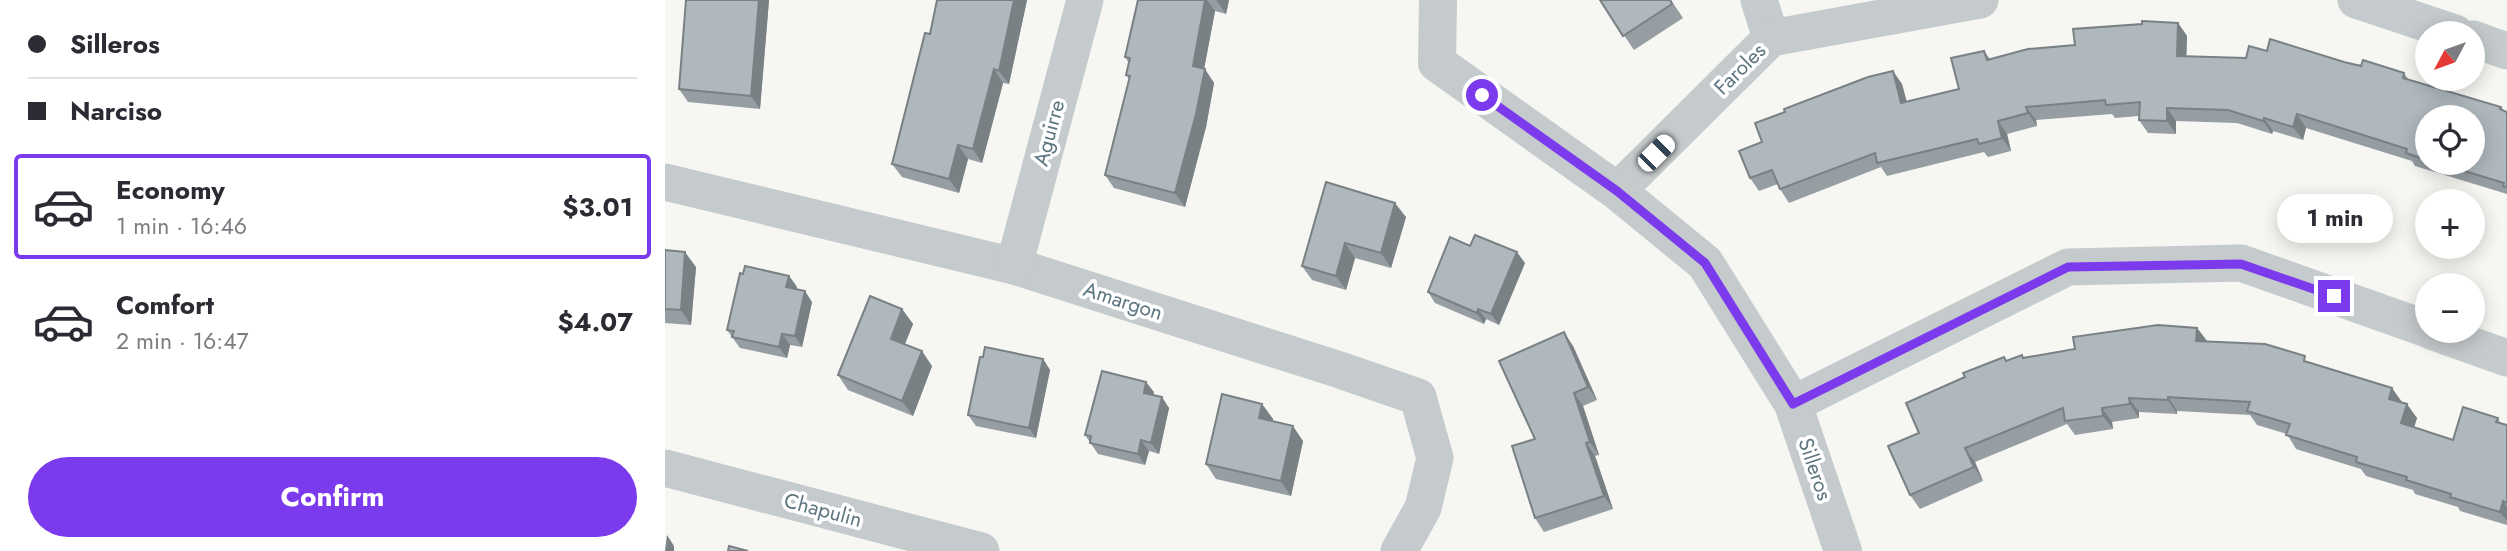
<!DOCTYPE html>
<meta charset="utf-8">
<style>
:root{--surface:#fff;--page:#f7f7f7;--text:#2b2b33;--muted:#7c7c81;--line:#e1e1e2;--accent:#7c3aed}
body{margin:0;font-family:Jost,sans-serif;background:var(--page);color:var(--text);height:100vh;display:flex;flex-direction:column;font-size:26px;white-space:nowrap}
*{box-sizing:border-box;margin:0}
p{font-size:23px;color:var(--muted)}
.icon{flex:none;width:38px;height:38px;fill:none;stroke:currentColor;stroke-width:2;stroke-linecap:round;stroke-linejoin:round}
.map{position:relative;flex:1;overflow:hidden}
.panel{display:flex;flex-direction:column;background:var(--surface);width:665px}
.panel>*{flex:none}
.hud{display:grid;align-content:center;height:154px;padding:0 28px;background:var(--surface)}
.needle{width:46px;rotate:229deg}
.buttons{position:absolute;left:1750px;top:21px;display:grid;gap:14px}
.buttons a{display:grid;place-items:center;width:70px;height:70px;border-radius:50%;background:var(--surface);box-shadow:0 4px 18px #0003;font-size:35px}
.end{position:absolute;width:32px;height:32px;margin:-16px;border:9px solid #7c3aed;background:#fff;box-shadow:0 0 0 4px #fff}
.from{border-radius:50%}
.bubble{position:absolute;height:49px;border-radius:24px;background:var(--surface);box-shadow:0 4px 18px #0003;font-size:23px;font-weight:700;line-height:49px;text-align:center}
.car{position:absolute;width:21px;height:42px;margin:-21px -10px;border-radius:9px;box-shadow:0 0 5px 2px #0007;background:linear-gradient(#fff 24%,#345 0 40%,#fff 0 76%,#345 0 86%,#fff 0)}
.hud b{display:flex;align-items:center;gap:24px;height:66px;font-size:26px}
.hud b+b{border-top:2px solid var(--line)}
.hud i{width:18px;height:18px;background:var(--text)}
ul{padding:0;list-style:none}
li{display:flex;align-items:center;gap:21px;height:105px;margin:0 14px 10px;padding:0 14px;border:4px solid transparent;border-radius:7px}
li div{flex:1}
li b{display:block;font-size:26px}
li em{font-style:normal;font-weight:700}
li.active{border-color:var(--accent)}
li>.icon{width:63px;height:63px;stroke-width:1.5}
.button{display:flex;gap:14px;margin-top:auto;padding:14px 28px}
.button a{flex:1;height:80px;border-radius:42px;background:var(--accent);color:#fff;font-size:28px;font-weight:700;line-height:80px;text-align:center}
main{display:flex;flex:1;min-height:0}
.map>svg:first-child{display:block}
</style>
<main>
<section class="panel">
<div class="hud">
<b><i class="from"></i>Silleros</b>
<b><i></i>Narciso</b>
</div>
<ul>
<li class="active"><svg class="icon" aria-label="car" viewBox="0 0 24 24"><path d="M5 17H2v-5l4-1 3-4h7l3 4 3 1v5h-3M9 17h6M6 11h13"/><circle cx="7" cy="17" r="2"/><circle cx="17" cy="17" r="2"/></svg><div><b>Economy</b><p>1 min · 16:46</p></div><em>$3.01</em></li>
<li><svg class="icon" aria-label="car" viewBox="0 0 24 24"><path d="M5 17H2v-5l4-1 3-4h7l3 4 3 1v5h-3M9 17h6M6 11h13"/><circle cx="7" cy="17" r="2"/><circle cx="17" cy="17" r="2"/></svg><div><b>Comfort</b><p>2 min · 16:47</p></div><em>$4.07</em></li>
</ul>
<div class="button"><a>Confirm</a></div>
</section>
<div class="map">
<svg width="1842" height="551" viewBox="0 0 1842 551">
<rect width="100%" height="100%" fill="#f6f6f2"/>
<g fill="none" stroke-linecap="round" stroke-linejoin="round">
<g stroke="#c5cacd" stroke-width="37">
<path d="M1094,0L1106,38"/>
<path d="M1691,0L1790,33"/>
<path d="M1808,39L1842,51"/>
<path d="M0,182L349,266L675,370L753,397L770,458L758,508L734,551"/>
<path d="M952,191L1106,38L1315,0"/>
<path d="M349,266L420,0"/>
<path d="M1766,331L1842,358"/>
<path d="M1128,404L1403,267L1576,263L1762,329"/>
<path d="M0,468L316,551"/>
</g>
<path stroke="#c5cacd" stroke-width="38" d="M773,0L772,63L952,191L1040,263L1128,404L1178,551"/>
</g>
<g fill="#969ea3" fill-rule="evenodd">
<path d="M21,0H104L95,109L23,102L14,89Z"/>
<path d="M362,0L344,84L338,83L317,163L303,159L294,193L237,177L227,164L265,34Z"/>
<path d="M473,0H564L561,14L550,11L539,69L549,83L541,127L520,207L449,188L440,175L464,79L461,75L464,63L460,57Z"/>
<path d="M935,0H1006L1018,18L969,50Z"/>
<path d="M1513,23L1522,36L1521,56L1581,58L1602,51L1679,62L1739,73L1744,80L1836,107L1838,110L1842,112V194L1750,166L1747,161L1641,128L1638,140L1608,131L1607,134L1572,123L1511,121V134L1483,133L1474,120V116L1450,118L1447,114L1371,120L1372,126L1342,134L1346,151L1323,157L1319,152L1222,176L1216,167L1124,203L1115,189L1113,184L1094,191L1085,178L1097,142L1237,84L1242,102L1294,89L1319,51L1325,59L1410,45ZM1762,117L1808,163H1762Z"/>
<path d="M661,182L741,217L726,268L690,258L681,290L647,280L637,266Z"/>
<path d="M805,246L860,263L834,325L821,319L819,324L770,303L763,292Z"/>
<path d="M0,250L31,267L26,325L0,323Z"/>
<path d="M124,276L132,287L131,289L147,302L137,347L125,345L122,358L75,348L62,330Z"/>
<path d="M237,309L248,324L240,344L267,366L248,416L183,390L173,375Z"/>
<path d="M1532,328L1542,341L1645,363L1737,402L1752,418L1749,427L1788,440L1833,418L1836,424L1842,425V525L1795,511L1793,507L1750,494L1748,490L1701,476L1696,469L1631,449L1622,434L1592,425L1585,415L1512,411V414L1474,412V418L1447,422L1448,429L1410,435L1402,424L1310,462L1318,481L1255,509L1245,495L1254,433L1300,377L1339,357L1342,361Z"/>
<path d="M908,346L932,400L918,406L934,455L930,456L948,509L879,532L870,518V439Z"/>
<path d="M378,359L385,370L371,438L311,426L303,415Z"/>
<path d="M489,392L488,395L504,408L494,454L484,451L480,465L433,454L420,435Z"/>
<path d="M597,404L608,419L607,421L638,441L626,496L551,479L541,464Z"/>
</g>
<g fill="#7a8184">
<path d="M94,0H104L95,109L86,96Z"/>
<path d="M349,0H362L344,84L334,71Z"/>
<path d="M540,0H542L550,11L537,80L528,66Z"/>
<path d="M551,0H564L561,14Z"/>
<path d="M1513,23L1522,36L1521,69L1512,56Z"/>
<path d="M329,69L338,83L317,163L308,149Z"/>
<path d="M540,69L549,83L541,127L520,207L510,193Z"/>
<path d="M1228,71L1237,84L1245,116L1236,103Z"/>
<path d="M1361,107L1371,120L1372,126L1363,113Z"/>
<path d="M1502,108L1511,121V134L1502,121Z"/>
<path d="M1632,114L1641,128L1638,140L1628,127Z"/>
<path d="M1599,118L1608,131L1607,134L1598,121Z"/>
<path d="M1333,121L1342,134L1346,151L1337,138Z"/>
<path d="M293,145L303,159L294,193L284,179Z"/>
<path d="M730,203L741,217L726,268L716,253Z"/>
<path d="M680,243L690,258L681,290L671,276Z"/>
<path d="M20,252L31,267L26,325L16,310Z"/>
<path d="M852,252L860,263L834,325L826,314Z"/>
<path d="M124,276L132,287L129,298L121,287Z"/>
<path d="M140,291L147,302L137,347L130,336Z"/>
<path d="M237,309L248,324L236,353L226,339Z"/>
<path d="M813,309L821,319L819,324L812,313Z"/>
<path d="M1532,328L1542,341H1531Z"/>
<path d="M899,332L908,346L932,400L923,387Z"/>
<path d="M117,334L125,345L122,358L114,347Z"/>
<path d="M257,351L267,366L248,416L237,401Z"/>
<path d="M378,359L385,370L371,438L364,428Z"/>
<path d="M481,382L489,392L486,403L479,393Z"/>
<path d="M1727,388L1737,402L1724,399Z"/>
<path d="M909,393L918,406L934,455L925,442Z"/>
<path d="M497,397L504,408L494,454L486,443Z"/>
<path d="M1503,397L1512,411V414L1503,400Z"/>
<path d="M1464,398L1474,412V418L1465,404Z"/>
<path d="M597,404L608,419L605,433L594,418Z"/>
<path d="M1742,404L1752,418L1746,437L1736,423Z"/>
<path d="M1437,408L1447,422L1448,429L1438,416Z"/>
<path d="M628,426L638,441L626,496L616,481Z"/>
<path d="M476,440L484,451L480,465L473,454Z"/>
<path d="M921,443L930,456L948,509L939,496Z"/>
<path d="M1300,448L1310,462L1318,481L1309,467Z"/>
<path d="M1838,501L1842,507V521L1835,512Z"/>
<path d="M2,535L9,546V551H0Z"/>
</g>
<g fill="#aeb8bd" stroke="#7a8184" stroke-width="2">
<path d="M21,0H94L86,96L14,89Z"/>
<path d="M272,0H349L334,71L329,69L308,149L293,145L284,179L227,164L260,33L265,34Z"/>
<path d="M473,0H540L528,66L540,69L531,114L510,193L440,175L465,76L461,75L465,58L460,57Z"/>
<path d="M935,0H1005L1007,4L958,36Z"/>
<path d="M1477,21L1513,23L1512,56L1581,58L1584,46L1602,51L1605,39L1679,62L1696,66L1698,60L1739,73L1738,78L1836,107L1835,109L1842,112V187L1838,186L1839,183L1773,163H1808V117H1762V160L1741,153L1742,149L1632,114L1628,127L1599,118L1598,121L1563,110L1502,108V121L1474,120L1475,102L1441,105L1440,100L1361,107L1363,113L1333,121L1337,138L1314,144L1312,139L1212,163L1210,153L1115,189L1107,170L1085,178L1074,151L1097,142L1090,123L1120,112L1119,109L1203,77L1228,71L1236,103L1294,89L1286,58L1319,51L1322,60L1363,49L1410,45L1408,29L1477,24Z"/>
<path d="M661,182L730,203L716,253L680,243L671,276L637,266Z"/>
<path d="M810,235L852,252L826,314L813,309L812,313L763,292L785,237L805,246Z"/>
<path d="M0,250L20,252L16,310L0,309Z"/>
<path d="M80,266L124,276L121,287L140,291L130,336L117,334L114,347L67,337L69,331L62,330L75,273L78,274Z"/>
<path d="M205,296L237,309L226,339L257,351L237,401L173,375Z"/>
<path d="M1493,325L1532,328L1531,341L1600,344L1640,356L1639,361L1727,388L1724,399L1742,404L1736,423L1788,440L1798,407L1833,418L1831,422L1842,425V503L1838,501L1835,512L1785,497L1786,494L1741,480L1742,477L1691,462L1692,457L1621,435L1625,424L1582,411L1585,402L1503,397V400L1464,398L1465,404L1437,408L1438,416L1400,421L1398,408L1300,448L1309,467L1245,495L1223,446L1254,433L1241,403L1300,377L1298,373L1339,357L1341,361L1357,355L1358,358L1410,349L1408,337Z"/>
<path d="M899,332L923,387L909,393L925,442L921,443L939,496L870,518L847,446L870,439L834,361Z"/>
<path d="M320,347L378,359L364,428L303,415L315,357H318Z"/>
<path d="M437,371L481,382L479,393L497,397L486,443L476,440L473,454L425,443L426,436L420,435Z"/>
<path d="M557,394L597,404L594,418L628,426L616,481L541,464Z"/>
<path d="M64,546L83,551H63Z"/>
</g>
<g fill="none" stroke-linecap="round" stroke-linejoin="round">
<path stroke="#7c3aed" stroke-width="9" d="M817,95L952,191L1040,263L1128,404L1403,267L1576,264L1669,296"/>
</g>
<g text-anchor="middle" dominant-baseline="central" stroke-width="7" stroke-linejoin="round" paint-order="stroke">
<g font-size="21" fill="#5e7681" stroke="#fff">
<text transform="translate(1075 69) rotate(-45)">Faroles</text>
<text transform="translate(384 133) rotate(-75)">Aguirre</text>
<text transform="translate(458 301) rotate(18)">Amargon</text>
<text transform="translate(1150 469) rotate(71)">Silleros</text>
<text transform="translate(158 510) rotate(15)">Chapulin</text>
</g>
</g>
</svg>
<div class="buttons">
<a><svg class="needle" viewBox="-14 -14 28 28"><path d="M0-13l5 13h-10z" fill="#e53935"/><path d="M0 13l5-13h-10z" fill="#7c7c81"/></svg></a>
<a><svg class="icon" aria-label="locate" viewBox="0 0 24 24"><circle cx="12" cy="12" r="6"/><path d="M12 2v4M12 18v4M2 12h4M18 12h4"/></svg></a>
<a>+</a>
<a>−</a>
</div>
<i class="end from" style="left:817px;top:95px"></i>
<i class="end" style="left:1669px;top:296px"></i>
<div class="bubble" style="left:1612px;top:194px;width:116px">1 min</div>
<i class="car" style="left:991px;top:153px;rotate:45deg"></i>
</div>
</main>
